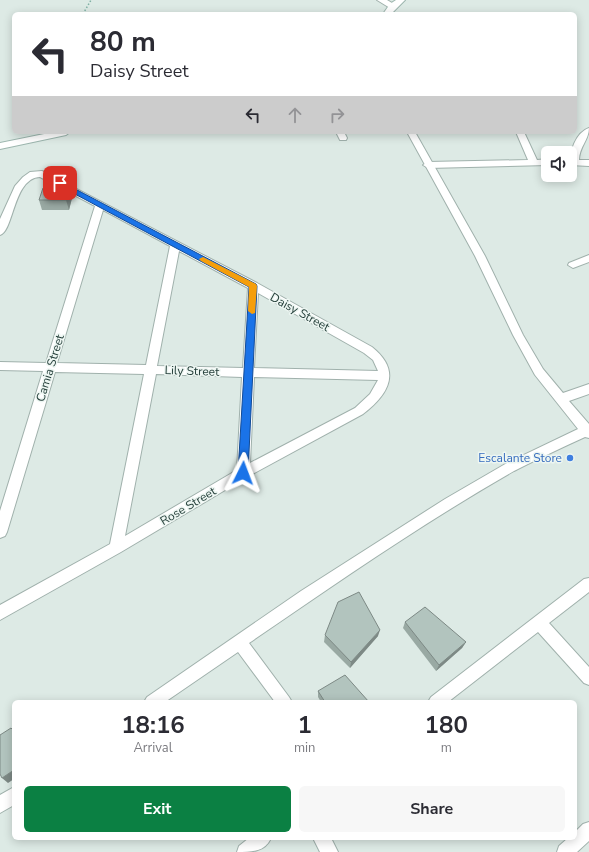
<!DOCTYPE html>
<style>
body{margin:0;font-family:"Nunito Sans",sans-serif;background:#f7f7f7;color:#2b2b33;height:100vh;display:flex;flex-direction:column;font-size:15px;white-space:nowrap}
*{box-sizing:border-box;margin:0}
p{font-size:13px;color:#7c7c81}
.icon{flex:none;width:22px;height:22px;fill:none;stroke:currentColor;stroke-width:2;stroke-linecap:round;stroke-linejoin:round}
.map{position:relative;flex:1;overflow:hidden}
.side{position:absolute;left:12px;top:700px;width:565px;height:140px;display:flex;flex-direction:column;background:#fff;border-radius:6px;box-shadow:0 2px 10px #0003}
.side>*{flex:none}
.hud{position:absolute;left:12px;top:12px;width:565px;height:122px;border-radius:6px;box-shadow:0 2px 10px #0003;background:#fff;color:#2b2b33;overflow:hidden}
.buttons{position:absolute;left:541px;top:146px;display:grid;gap:8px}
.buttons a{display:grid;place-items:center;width:36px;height:36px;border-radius:6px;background:#fff;box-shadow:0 2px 10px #0003;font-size:20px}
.pin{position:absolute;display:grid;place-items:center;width:34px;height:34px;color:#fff;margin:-17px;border-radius:8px;box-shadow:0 2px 6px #0006}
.me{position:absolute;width:44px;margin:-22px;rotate:3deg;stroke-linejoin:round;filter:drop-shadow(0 0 3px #0008)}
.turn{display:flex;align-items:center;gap:14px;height:84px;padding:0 12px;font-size:18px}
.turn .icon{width:52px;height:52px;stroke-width:2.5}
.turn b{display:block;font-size:28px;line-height:34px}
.lanes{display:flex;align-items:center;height:38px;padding:0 12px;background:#0003;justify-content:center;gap:20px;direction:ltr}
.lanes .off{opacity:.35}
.eta{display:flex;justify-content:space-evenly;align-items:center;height:68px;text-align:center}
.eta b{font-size:24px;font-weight:700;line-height:28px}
.cta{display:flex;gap:8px;margin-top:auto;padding:8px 12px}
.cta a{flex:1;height:46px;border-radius:6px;background:#0b8043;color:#fff;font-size:16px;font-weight:700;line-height:46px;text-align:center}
.cta a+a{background:#f7f7f7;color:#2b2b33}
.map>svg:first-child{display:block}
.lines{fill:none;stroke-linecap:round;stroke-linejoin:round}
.service-casing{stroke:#a0b1ac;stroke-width:2}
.minor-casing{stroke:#a0b1ac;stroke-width:2}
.secondary-casing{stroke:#9cb6ae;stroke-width:2}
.path{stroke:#7cafa2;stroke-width:1.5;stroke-dasharray:1.5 2;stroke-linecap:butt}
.service{fill:#fff;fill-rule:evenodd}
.minor{fill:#fff;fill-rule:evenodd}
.secondary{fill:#fff;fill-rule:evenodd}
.wall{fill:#99a9a3}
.shaded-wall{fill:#7d8985}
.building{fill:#b2c4be;stroke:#7d8985}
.route{fill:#1a73e8;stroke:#114b97}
.slow{fill:#f59e0b}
.shop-dot{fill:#3f7fe0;stroke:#edf6f2;stroke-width:1.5}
.labels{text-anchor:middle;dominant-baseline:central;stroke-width:3;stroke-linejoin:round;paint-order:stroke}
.street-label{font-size:12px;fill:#1e3934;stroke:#edf6f2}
.shop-label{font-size:12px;fill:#366cbe;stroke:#edf6f2;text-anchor:end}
</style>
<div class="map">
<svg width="589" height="852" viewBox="0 0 589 852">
<rect width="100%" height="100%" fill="#ddeae5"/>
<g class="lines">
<defs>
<g id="service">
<path d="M589,128C589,140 579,147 579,160H589V166L570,165C570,152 575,133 589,128Z"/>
<path d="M336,132H344L347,138L346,140H340Z"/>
<path d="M516,132H524L537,160L548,159V165L428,168L423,165L428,162L528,160Z"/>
<path d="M589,255V262L573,268L568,265L569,263Z"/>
</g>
<g id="minor">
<path d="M377,0H387L397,6L396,8H390Z"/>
<path d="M407,132H415L485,256L523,335L543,369L563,393L589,384V394L569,401L589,424V438L585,437C561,448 537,459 514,471C423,523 335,584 249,643L289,697L292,702H275L238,652L165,702H144L147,697L301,591L445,499L507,463L578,429L535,375L513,335L475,256Z"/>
<path d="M42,171L257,283L372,347C402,371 389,394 363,414L247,477L121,552L0,620V605L110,544L144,374L55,372L7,532L5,536L0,538V511L43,371L0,370V362L46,363L95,206L40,177C13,178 14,231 0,235V219L15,186L23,177L30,172ZM103,210L170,246L146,365L57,363ZM179,251L248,288L243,368L157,366ZM258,293L364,353L373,360L378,371L254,368ZM156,374L242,377L237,470L125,536ZM254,377L378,380L370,394L355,408L250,463Z"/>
<path d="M589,578V592L549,623L589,667V685L584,683L538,632L448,702H428L431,697L584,579Z"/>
<path d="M14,787V805L0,813V795Z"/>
<path d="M589,822V841L577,852H557L559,846L568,838H575V832L583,824Z"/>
<path d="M249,838H271C265,852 251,852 237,852L239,846Z"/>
<path d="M313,838H331L338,852H320Z"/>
</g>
<g id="secondary">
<path d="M396,0H405L391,14H383L390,4Z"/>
<path d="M54,132H70L66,135L0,149V143Z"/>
</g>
</defs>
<use href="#service" class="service-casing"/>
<use href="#minor" class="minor-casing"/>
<use href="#secondary" class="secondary-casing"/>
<path class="path" d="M83,14L91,0"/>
<use href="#service" class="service"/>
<use href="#minor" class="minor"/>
<use href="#secondary" class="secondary"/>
</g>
<g class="wall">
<path d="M72,198L69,210H42L39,200Z"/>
<path d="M405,622L466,642L462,648L436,671L403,628Z"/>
<path d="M325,635L378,636L350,668L324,642Z"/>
<path d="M318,691L369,702H321L318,697Z"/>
</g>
<g class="shaded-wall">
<path d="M69,188L72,198L69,210L66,200Z"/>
<path d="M380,630L378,636L350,668L351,662Z"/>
<path d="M466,642L462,648L436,671L439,665Z"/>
<path d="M14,770V779L8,783L2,778Z"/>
</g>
<g class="building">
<path d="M43,188H69L66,200H39Z"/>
<path d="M359,592L380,630L351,662L325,635L338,602Z"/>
<path d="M425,607L466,642L439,665L405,622Z"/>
<path d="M345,675L369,702H325L318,691Z"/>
<path d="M11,728L14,731V770L2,778L0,774V735Z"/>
</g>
<path class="route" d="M60,181L256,284L257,286L248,473L246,476H240L238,473L249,287L58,185V182Z"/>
<path class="slow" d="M203,257L256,284L257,286L255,313L252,314L248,311L249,287L201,261L199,259Z"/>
<circle class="shop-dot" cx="570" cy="458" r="4"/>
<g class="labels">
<g class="street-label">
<text transform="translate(300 312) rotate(29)">Daisy Street</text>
<text transform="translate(50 368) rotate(-73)">Camia Street</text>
<text transform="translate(192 371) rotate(2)">Lily Street</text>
<text transform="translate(188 506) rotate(-31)">Rose Street</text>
</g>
<g class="shop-label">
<text x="562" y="458">Escalante Store</text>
</g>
</g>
</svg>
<div class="buttons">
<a><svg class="icon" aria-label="sound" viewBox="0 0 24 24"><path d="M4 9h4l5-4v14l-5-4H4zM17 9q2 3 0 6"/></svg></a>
</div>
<div class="pin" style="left:60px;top:183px;background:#d93025"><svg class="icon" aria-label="arrive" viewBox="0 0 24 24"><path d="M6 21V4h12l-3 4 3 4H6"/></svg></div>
<svg class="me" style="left:243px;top:473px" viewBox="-20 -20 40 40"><path d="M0-17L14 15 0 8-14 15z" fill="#1a73e8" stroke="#fff" stroke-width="4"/></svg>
<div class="hud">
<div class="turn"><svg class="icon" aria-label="left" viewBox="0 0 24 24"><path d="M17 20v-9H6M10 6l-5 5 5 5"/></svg><div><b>80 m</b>Daisy Street</div></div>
<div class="lanes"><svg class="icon" aria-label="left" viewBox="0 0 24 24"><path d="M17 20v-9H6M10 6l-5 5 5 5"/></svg><svg class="icon off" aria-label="ahead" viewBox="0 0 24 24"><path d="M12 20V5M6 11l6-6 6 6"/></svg><svg class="icon off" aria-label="right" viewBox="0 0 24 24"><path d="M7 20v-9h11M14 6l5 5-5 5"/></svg></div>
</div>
<section class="side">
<div class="eta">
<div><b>18:16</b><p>Arrival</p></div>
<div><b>1</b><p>min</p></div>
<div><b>180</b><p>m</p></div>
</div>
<div class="cta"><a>Exit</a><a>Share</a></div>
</section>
</div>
